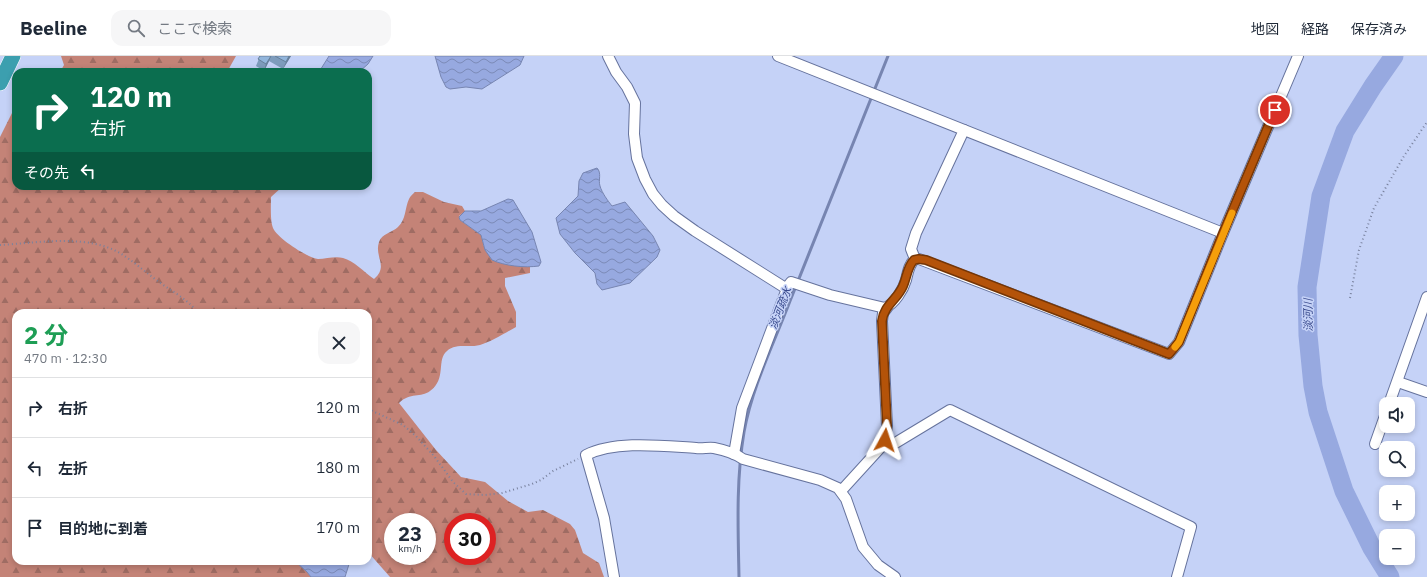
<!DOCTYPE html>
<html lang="ja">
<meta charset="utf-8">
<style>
body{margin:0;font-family:"IBM Plex Sans","Noto Sans JP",sans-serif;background:#f6f6f7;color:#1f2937;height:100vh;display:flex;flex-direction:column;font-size:15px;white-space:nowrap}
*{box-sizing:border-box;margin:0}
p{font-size:13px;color:#747a83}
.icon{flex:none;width:22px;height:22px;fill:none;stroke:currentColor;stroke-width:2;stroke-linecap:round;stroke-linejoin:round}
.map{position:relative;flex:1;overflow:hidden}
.drawer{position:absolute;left:12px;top:253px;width:360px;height:256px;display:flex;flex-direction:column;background:#fff;border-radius:12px;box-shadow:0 2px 6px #0003}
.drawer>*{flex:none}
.banner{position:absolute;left:12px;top:12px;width:360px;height:122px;border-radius:12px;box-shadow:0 2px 6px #0003;background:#0b6e4f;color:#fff;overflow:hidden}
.fabs{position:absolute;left:1379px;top:341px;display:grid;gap:8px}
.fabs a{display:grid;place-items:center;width:36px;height:36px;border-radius:8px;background:#fff;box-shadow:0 2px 6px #0003;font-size:20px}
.speed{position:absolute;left:384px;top:457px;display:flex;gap:8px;font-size:20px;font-weight:700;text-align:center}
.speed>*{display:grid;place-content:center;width:52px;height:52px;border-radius:50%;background:#fff;box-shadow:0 2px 6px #0003;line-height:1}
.speed small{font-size:10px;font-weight:400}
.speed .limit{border:6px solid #d22;background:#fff;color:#111}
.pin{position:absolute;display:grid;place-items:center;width:34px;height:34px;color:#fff;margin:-17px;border:2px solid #fff;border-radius:50%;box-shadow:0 1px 4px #0007}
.me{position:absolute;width:44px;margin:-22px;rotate:5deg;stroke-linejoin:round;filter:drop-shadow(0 0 3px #0008)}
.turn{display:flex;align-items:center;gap:14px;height:84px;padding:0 12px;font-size:18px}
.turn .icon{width:52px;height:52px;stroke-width:2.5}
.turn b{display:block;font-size:28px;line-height:34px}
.then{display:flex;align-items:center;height:38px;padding:0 12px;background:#0003;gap:8px;font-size:15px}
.round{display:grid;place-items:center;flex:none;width:42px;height:42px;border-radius:12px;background:#f6f6f7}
.headline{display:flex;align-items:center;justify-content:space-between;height:68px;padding:0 12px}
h1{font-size:24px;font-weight:700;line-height:30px;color:#1e9e55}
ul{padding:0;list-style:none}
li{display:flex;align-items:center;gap:12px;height:60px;padding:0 12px;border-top:1px solid #e0e1e3}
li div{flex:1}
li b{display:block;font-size:15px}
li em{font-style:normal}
header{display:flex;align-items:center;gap:24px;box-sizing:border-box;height:56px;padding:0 20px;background:#fff;border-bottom:1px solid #e0e1e3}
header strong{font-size:19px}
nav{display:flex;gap:22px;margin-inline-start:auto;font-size:14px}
.search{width:280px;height:36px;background:#f6f6f7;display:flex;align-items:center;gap:10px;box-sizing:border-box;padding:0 14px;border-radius:12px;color:#747a83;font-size:15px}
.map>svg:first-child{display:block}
.forest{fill:url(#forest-firs);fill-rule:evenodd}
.water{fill:url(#water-waves);stroke:#7785b1}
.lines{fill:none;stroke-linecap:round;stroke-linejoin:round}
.stream{stroke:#7785b1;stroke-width:3}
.river{stroke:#97a9e0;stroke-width:19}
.minor-casing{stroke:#66739d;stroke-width:12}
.highway-casing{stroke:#fff;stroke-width:16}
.path{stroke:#79829e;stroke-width:2;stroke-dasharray:1 3;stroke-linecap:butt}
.minor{stroke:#fff;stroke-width:10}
.highway{stroke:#3c9faf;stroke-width:15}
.wall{fill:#7e9cbc}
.shaded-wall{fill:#667f99}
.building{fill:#92b5db;stroke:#667f99}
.route-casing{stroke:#753606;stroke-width:10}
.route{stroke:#b45309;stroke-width:7}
.slow{stroke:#f59e0b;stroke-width:7}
.labels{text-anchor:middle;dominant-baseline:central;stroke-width:3;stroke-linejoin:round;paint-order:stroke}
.water-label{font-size:11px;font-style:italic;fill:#38498c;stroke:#c5d2f7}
</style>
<header>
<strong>Beeline</strong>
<div class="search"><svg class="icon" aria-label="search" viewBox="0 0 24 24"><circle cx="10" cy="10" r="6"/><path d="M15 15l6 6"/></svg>ここで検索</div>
<nav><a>地図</a><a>経路</a><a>保存済み</a></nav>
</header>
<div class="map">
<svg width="1427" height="521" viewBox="0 0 1427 521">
<defs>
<pattern id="forest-firs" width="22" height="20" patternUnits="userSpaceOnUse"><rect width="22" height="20" fill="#c48377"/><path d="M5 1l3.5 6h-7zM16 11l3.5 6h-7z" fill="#9f6c63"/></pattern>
<pattern id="water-waves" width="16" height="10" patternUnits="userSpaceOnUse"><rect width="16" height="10" fill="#97a9e0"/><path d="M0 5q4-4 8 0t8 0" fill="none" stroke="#7b8ab7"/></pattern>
</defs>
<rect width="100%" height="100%" fill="#c5d2f7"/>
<g class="forest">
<path d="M61,0H236L227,16H60L64,9Z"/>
<path d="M16,49V130H283L271,141C271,149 270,164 273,172C277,182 308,202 318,203C326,203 335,200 343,202C354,205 364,216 374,223C389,210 374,201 379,186C382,177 392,177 398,171C406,164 405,151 409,143C410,140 413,138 415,136H423L444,146L462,150L465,155L459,160L460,164L481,179L485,194L517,210L530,211V217L505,222V230L516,256V271C505,277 491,286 480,289C469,292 456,287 447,295C436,304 447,323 430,335C421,342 410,336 399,347L436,394L461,421L485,426L508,445L528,456L543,454L570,468L575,474L583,497L599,507L604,521H390L368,496V257H16V505H295L307,516L311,521H0V81ZM393,466H427V500H393ZM453,466H487V500H453Z"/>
</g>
<g class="water">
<path d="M329,0H373L368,8L359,16H319Z"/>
<path d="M435,0H524L520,9L482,33L466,31L450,33L446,31L441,21Z"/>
<path d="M597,112C602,117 598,124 600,130C602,137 608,145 612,150L625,146L653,180L660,194L657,201L630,227L602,234L597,228L595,217L575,197L560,178L556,162L578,140L579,125L583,117Z"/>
<path d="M508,143L513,144L532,176L541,206L539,210C524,212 505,210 492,204L485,194L481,179L460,164L459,161L465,155H481Z"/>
<path d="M295,505H350L345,521H311L307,516Z"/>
</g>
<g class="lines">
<path class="stream" d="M739,521C738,472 736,424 744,376C752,331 774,287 790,245C822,163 856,82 888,0"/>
<path class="river" d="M1390,521L1372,492L1344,435L1318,356L1313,330L1308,279L1307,231L1321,140L1345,75L1373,30L1394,0"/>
<defs>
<g id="minor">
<path d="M608,0L616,16L627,31L635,47L634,78L637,102L645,123L653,138L662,149L674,160L695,175L787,233"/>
<path d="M778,0L1223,177"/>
<path d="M915,203L911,193L916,177L964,74"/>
<path d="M1398,326L1427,336"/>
<path d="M1389,348L1427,241"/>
<path d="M1375,388L1386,357"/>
<path d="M882,390L885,384L887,370L882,265L883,257L887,252"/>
<path d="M734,398L742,352L788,230L791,226L830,239L885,252C895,247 903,234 906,224C908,216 909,208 915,203H919L1169,298L1179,286L1223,177L1298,0"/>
<path d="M841,435L882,390L892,389L950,354L1191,471L1177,521"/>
<path d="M614,521L604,462L586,399C616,384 663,390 696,392C702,393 709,391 714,392C724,394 735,397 743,403L820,424L838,432L846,443L863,491L878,509L895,521"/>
</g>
<path id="highway" d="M0,27L13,0"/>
</defs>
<use href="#minor" class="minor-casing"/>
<use href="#highway" class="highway-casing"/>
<g class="path">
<path d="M0,189C37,187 90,177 123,199C134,206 144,215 155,223C169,234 187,242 198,257"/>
<path d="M1350,242L1359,194L1374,152L1404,100L1427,66"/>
<path d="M368,353L403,369L416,380L434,400L453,426L466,438L485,439L502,437L532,428L541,424L553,415L578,403"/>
</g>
<use href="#minor" class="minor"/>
<use href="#highway" class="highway"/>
</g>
<path class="wall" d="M260,0H291L283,13L269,5L264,15L256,10Z"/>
<g class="shaded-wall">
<path d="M271,0L269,5L264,15L266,8Z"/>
<path d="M289,0H291L283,13L286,6Z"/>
</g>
<g class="building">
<path d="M260,0H271L266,8L258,3Z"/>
<path d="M275,0H289L286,6Z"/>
</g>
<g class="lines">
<defs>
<path id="route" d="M885,384L887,370L882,265C884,249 897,244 903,230C907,221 907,211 914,204L919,203L926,204L1169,298L1179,286L1223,177L1275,54"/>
</defs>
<use href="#route" class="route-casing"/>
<use href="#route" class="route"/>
<path class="slow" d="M1175,291L1179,286L1232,157"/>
</g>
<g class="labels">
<g class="water-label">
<text transform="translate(780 252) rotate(-69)">淡河疏水</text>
<text transform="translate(1308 259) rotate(-91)">淡河川</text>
</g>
</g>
</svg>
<div class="fabs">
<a><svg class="icon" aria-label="sound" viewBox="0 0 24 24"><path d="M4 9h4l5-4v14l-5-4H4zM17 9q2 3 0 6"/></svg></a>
<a><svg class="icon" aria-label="search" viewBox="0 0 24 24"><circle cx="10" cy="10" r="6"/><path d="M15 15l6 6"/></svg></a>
<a>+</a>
<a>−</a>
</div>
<div class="speed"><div>23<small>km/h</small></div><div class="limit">30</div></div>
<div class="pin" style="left:1275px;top:54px;background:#d93025"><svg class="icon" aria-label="arrive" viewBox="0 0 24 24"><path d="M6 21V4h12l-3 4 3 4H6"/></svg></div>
<svg class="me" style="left:885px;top:384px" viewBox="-20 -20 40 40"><path d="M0-17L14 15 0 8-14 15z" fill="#b45309" stroke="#fff" stroke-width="4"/></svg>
<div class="banner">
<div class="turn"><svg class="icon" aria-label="right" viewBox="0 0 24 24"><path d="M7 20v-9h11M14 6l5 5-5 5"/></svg><div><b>120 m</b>右折</div></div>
<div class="then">その先<svg class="icon" aria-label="left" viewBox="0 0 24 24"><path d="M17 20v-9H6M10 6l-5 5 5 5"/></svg></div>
</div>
<section class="drawer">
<div class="headline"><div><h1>2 分</h1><p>470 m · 12:30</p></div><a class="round"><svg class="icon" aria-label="close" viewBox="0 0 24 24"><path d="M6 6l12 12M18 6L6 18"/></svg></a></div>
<ul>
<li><svg class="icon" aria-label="right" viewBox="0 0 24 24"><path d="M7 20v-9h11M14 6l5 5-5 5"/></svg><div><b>右折</b></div><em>120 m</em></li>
<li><svg class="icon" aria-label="left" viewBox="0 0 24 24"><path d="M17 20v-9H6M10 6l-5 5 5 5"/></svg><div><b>左折</b></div><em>180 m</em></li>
<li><svg class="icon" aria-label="arrive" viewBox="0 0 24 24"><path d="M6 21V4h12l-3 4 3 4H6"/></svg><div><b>目的地に到着</b></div><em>170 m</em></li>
</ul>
</section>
</div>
